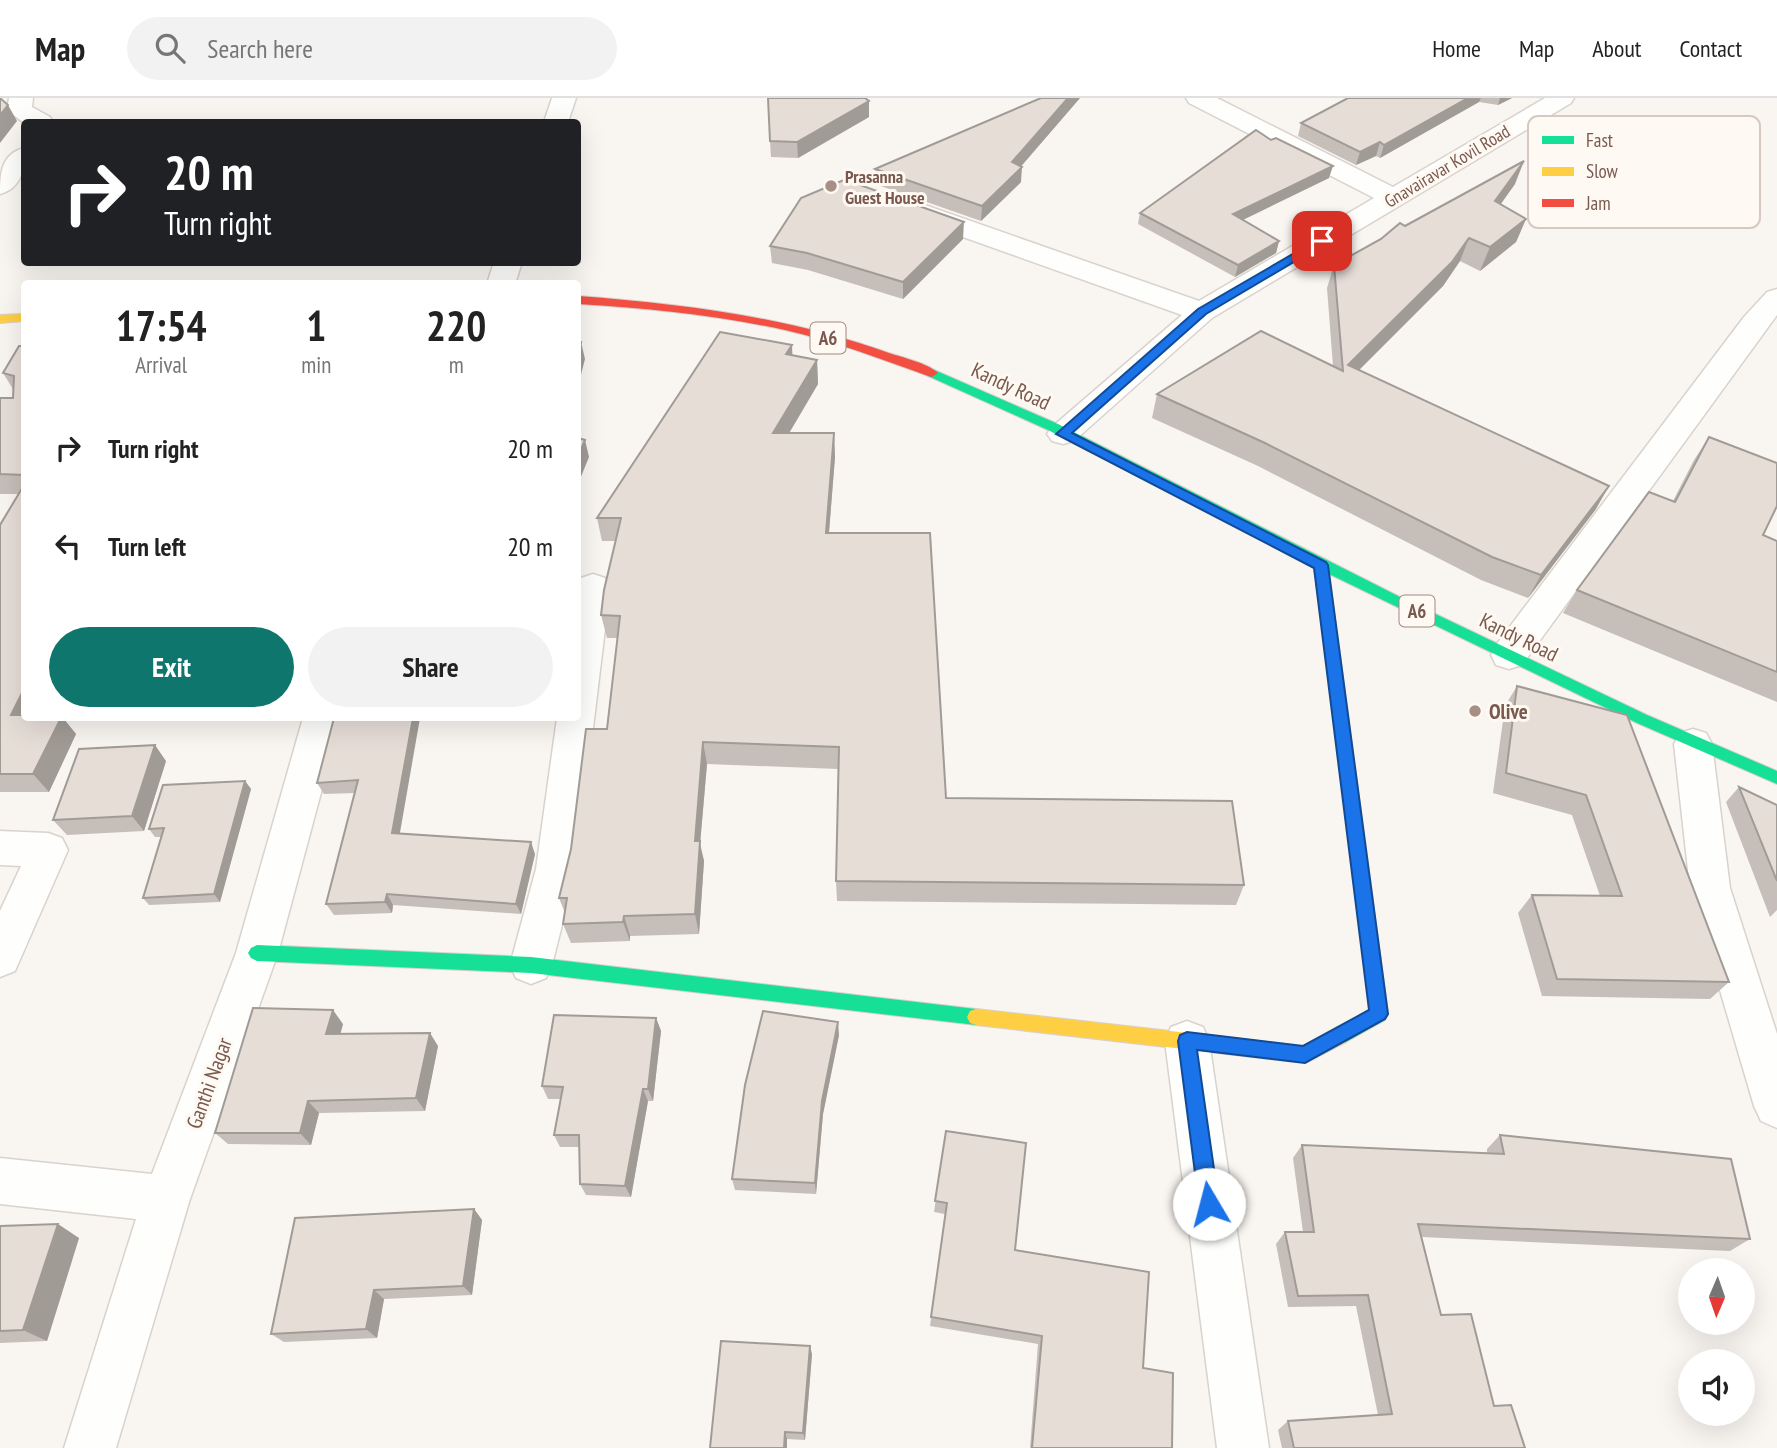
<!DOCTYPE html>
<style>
body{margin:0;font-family:"PT Sans Narrow",sans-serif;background:#f2f2f2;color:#222;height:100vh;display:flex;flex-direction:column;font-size:26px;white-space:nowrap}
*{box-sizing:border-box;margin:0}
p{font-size:23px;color:#767676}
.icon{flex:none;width:38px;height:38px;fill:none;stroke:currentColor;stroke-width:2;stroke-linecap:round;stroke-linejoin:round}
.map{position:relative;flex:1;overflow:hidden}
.sheet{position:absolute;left:21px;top:182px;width:560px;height:441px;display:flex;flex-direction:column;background:#fff;border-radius:7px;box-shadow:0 7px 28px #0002}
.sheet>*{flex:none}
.top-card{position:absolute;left:21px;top:21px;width:560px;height:147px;border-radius:7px;box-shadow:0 7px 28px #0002;background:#202124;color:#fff;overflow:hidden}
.needle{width:46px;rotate:182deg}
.tools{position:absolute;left:1678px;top:1160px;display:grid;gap:14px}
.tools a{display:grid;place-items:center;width:77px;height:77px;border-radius:50%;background:#fff;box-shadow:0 7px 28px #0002;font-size:35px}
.pin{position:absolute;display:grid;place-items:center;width:60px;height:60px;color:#fff;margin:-30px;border-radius:14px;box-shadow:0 4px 10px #0006}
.me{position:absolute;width:77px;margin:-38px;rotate:352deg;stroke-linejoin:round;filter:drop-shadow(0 0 5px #0008)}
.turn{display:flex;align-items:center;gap:24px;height:147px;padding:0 28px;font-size:32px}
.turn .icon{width:91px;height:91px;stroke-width:2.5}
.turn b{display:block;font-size:49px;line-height:60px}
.eta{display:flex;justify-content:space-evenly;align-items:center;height:119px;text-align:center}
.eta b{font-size:42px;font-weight:700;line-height:49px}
.button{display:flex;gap:14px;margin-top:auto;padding:14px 28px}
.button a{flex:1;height:80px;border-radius:42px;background:#0f766e;color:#fff;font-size:28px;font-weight:700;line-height:80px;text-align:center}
.button a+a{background:#f2f2f2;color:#222}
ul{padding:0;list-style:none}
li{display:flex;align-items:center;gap:21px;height:98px;padding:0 28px}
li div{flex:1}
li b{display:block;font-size:26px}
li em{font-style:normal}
header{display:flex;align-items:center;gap:42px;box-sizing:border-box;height:98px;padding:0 35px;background:#fff;border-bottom:2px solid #e0e0e0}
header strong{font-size:33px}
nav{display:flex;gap:38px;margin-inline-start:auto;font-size:24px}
.search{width:490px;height:63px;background:#f2f2f2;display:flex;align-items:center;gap:18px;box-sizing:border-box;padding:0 24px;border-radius:38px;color:#767676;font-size:26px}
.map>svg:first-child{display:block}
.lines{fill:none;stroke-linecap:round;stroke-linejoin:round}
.street-casing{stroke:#d9d2cd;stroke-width:3}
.fast-casing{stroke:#d9d0cb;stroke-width:2}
.slow-casing{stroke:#d9d0cb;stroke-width:2}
.jam-casing{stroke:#d9d0cb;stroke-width:2}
.street{fill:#fefefd;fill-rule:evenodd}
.fast{fill:#16e098;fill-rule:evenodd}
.slow{fill:#ffcf43;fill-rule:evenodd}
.jam{fill:#f24e42;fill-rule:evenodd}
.wall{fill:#c6beb9}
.shaded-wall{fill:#a19b96}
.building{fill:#e6ddd7;stroke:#a19b96;stroke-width:2}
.route{fill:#1a73e8;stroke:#114b97;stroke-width:2}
.poi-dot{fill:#a69086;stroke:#fff9f3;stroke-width:2.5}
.labels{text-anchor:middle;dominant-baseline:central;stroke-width:6;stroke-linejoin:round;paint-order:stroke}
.far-street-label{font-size:18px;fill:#79594d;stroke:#fff9f3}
.far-poi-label{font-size:18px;font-weight:bold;fill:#79594d;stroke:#fff9f3;text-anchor:start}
.shield{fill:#fff9f3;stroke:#a1897f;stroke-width:2}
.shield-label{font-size:19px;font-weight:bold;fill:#79594d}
.street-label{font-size:21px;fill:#79594d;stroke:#fff9f3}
.poi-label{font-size:21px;font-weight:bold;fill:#79594d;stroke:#fff9f3;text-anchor:start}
.key{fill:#fff9f3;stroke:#d7c9c1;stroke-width:2}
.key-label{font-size:19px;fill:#79594d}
</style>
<header>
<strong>Map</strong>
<div class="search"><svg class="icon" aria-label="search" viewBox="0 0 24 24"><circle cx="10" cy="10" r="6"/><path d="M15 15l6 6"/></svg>Search here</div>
<nav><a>Home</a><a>Map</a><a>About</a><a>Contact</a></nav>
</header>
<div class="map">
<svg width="1777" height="1350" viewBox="0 0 1777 1350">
<rect width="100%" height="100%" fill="#f9f5f0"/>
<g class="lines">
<defs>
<g id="street">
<path d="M9,0H33L32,9L50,19L53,24L24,25L7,12Z"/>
<path d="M552,0H576L568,24H544Z"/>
<path d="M1186,0H1217L1393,89L1545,0H1574L1571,5L1212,220L1074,343L1063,346L1052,343L1047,336L1052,329L1182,217L904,118L900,112L904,106L913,104L922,106L1199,203L1374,100L1189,5Z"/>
<path d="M24,50C26,69 22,90 0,96C0,76 1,56 24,50Z"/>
<path d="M494,164H522L515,186H487Z"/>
<path d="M1777,191V217L1522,567L1509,571L1496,567L1491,557L1496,547L1744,219L1767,194Z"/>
<path d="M593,476L605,480L610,489L576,771L552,867L546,880L531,886L516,880L510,867L536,771L557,620H578V486L581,480Z"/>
<path d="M303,620H341L278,855L190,1101L116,1350H64L136,1121L0,1106V1060L152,1076L236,855Z"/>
<path d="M1693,631L1706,635L1712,646L1730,790L1777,936V1030L1761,1023L1754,1008L1690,790L1674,646L1680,635Z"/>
<path d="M0,733L48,735L62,740L68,752L15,873L0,879V813L21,768L0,767Z"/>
<path d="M1187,923L1203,929L1209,943L1269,1350H1217L1165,943L1171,929Z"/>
</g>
<g id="fast">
<path d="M932,271L1058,326L1400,499L1647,617L1777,673V686L1637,625L1329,476L1388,916L1385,922L1346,944L1340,946L1334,944L1331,938L1334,932L1370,912L1314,468L1048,332L928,278V272Z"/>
<path d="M257,847L531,859L976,911L982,913L985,919L982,925L976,927L531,875L257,863L251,860L248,855L251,850Z"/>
</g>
<g id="slow">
<path d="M0,217L24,216V223L0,225Z"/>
<path d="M976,911L1304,948L1340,930L1346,932L1349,938L1346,944L1305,965L976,927L970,925L967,919L970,913Z"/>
</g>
<path id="jam" d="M578,198C684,206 788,219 889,255C904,260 927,265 938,275L932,279L928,278C881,261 834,243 785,232C717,217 647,210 578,206Z"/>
</defs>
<use href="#street" class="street-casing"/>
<use href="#fast" class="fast-casing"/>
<use href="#slow" class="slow-casing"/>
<use href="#jam" class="jam-casing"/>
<use href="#street" class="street"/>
<use href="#fast" class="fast"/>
<use href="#slow" class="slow"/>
<use href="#jam" class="jam"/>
</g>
<g class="wall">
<path d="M1080,0L1021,68V84L981,123L875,86V71Z"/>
<path d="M1348,0H1512L1498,7L1479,4L1380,60L1376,58L1356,67L1298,38L1301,25Z"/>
<path d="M869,3V19L798,60L771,59L770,43Z"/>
<path d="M1329,80L1243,122L1279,143L1276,155L1235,179L1138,126L1140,115Z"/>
<path d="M857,86L963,141L903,201L808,172L772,165L770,148Z"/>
<path d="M1515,86L1500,106L1526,121L1516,144L1480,173L1460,163L1443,188L1359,272L1596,411L1528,500L1481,482L1258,368L1152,320L1157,296L1333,268L1327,190L1334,167L1405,128Z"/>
<path d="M792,247V257L817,262L818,286L789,335H834L835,359L829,435L946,700L1244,787L1236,807L837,803L836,783L838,671L707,666L700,746L704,763L699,836L630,838V843L571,845L563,826L565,815L559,800L607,631L617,540H607L601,517L616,443H602L597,420Z"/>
<path d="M24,248V620H63L76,636L49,694H0V427L19,396H0V300H13V291L3,275Z"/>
<path d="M1709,339L1763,437L1777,443V604L1563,515L1577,492L1673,403L1694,362Z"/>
<path d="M1517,588L1729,884L1710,901L1542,898L1518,815L1532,797L1600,798L1572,717L1493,695L1505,608Z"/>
<path d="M334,620L400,735L535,756L521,816L393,807L392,815L334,817L326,806L355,695L324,696L317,685Z"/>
<path d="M166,663L144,733L67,737L53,722Z"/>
<path d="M245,683L251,691L220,804L149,807L143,800L162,739H155L149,731Z"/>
<path d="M1739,689L1777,707V812L1770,819L1726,704Z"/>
<path d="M656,920L661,933L653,1003H648L631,1099L586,1097L580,1086L579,1049H560L554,1037L561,1001H548L542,988Z"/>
<path d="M343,926L340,936L438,948L425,1013L319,1015L311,1047L228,1046L215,1035Z"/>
<path d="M839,937L823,1016L816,1096L735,1092L732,1081Z"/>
<path d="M946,1033L1015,1152L1143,1270L1172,1350H1030L1038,1246L930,1228L945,1116L934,1114Z"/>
<path d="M1500,1037L1750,1141L1730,1153L1422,1139L1441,1217L1494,1308L1525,1350H1282L1278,1332L1288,1323L1378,1317L1356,1208L1288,1209L1276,1146L1285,1134H1303L1293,1060L1302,1047L1487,1055V1051Z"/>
<path d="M474,1111L482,1122L472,1197L384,1201L377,1240L284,1244L271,1236Z"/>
<path d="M0,1128L79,1140L47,1243L0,1245Z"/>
<path d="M812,1256L805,1342L787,1341V1350H710Z"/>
</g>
<g class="shaded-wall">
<path d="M1068,0H1080L1011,80L1012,64Z"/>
<path d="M1468,0H1481L1479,4L1380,60L1384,47Z"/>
<path d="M1500,0H1512L1498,7Z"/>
<path d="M869,3V19L798,60L797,44Z"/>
<path d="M8,7L17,23L0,45V17Z"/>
<path d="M1380,44L1376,58L1356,67L1360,54Z"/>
<path d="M1524,63L1515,86L1486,127L1495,103Z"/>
<path d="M1333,68L1329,80L1230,128L1233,116Z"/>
<path d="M1022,69L1021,84L981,123L982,108Z"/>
<path d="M1526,121L1516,144L1480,173L1490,149Z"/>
<path d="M964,124L963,141L903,201V184Z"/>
<path d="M1469,140L1460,163L1443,188L1340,291L1348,267Z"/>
<path d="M1279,143L1276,155L1235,179L1238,167Z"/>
<path d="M581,244L585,261L578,288V256Z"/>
<path d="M792,247L793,271L786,256Z"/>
<path d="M817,262L818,286L775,359L773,335Z"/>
<path d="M834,335L835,359L827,458L826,435Z"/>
<path d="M585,342L589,359L578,386V359Z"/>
<path d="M1609,388L1596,411L1528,500L1541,477Z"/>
<path d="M24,591V620L11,617Z"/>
<path d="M61,620H63L76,636L49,694L33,676Z"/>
<path d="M413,620H420L398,746L392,735Z"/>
<path d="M703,644L707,666L700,746L704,763L699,836L695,816V743Z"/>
<path d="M155,647L166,663L144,733L132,718Z"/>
<path d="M245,683L251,691L220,804L214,796Z"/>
<path d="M531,744L535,756L521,816L516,806Z"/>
<path d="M387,796L393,807L392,815L385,804Z"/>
<path d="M624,818L630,838V843L623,824Z"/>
<path d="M333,912L343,926L337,949L326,936Z"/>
<path d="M656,920L661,933L653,1003L648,991Z"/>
<path d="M838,924L839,937L823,1016L816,1096L815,1085L822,1003Z"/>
<path d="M430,935L438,948L425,1013L416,1000Z"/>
<path d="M643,991L648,1003L631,1099L625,1088Z"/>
<path d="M308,1003L319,1015L311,1047L300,1035Z"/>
<path d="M474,1111L482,1122L472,1197L463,1188Z"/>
<path d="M58,1126L79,1140L47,1243L23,1232Z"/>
<path d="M374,1192L384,1201L377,1240L366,1231Z"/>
<path d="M810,1248L812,1256L805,1342L803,1335Z"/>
<path d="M785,1334L787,1341V1350H784Z"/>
</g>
<g class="building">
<path d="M0,0L8,7L0,17Z"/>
<path d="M768,0H865L869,3L797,44L770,43Z"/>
<path d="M1041,0H1068L1012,64L1022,69L982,108L875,71Z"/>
<path d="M1348,0H1468L1384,47L1380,44L1360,54L1301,25Z"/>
<path d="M1256,32L1271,42L1276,40L1333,68L1233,116L1279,143L1238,167L1140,115Z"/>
<path d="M1524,63L1495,103L1526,121L1490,149L1469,140L1452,164L1348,267L1609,388L1541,477L1492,459L1265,345L1157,296L1261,233L1343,273L1334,167L1381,141L1400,125L1405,128Z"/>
<path d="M851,79L857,86L964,124L903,184L807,155L770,148L801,100Z"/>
<path d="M720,234L792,247L786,256L817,262L773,335H834L826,435H930L946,700L1232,703L1244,787L836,783L839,649L703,644L695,743H700L695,816L624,818L623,824L563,826L567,800H559L571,751L586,631H607L620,518L601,517L604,492L621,420H597Z"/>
<path d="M578,244H581L578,256Z"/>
<path d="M19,248H24V377L0,376V300H13L14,278L3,275Z"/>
<path d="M1709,339L1777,365V408L1763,437L1777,443V574L1577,492L1649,394L1675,404Z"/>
<path d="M578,340L585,342L578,359Z"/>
<path d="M24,387V591L11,617H24V620H61L33,676H0V427Z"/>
<path d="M1517,588L1627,617L1729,884L1557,881L1532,797L1622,798L1586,697L1506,675Z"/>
<path d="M334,620H413L392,735L531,744L516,806L387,796L385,804L326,806L358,682L317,685Z"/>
<path d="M155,647L132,718L53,722L79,651Z"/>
<path d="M245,683L214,796L143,800L164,730L149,731L163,687Z"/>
<path d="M1739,689L1777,707V783Z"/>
<path d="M253,910L333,912L326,936L430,935L416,1000L308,1003L300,1035H215Z"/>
<path d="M763,913L838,924L822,1003L815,1085L732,1081L745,987Z"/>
<path d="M554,917L656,920L648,991H643L625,1088L580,1086L579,1037H554L563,989L542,988Z"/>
<path d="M946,1033L1026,1045L1015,1152L1149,1174L1143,1270L1173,1275L1172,1350H1032L1042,1238L931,1219L947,1105L935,1103Z"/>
<path d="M1500,1037L1731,1061L1750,1141L1418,1126L1441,1217L1471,1216L1494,1308L1511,1307L1525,1350H1294L1288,1323L1392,1316L1368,1197L1298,1198L1285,1134H1314L1302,1047L1504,1056Z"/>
<path d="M474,1111L463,1188L374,1192L366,1231L271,1236L295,1120Z"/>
<path d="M58,1126L23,1232L0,1233V1128Z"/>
<path d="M721,1243L810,1248L803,1335L785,1334L784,1350H710Z"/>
</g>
<path class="route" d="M1322,139L1326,140V145L1206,216L1072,335L1326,464L1328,467L1388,916L1385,921L1305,965L1197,952L1219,1106L1216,1113L1209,1115L1202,1113L1199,1106L1178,943L1180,937L1187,934L1303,948L1369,912L1314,470L1056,336L1198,211Z"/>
<g class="poi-dot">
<circle cx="831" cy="88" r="7"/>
<circle cx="1475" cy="613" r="7"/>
</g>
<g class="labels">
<g class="far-street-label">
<text transform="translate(1447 68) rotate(-31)">Gnavairavar Kovil Road</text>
</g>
<g class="far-poi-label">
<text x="845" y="78">Prasanna<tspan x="845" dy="21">Guest House</tspan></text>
</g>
<g class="shield">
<rect x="810.5" y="224.5" width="35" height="31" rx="5"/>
<rect x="1399.5" y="497.5" width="35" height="31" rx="5"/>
</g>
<g class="shield-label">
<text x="828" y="240">A6</text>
<text x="1417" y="513">A6</text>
</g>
<g class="street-label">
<text transform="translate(1011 288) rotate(25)">Kandy Road</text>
<text transform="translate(1519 539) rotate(26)">Kandy Road</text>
<text transform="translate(209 985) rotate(-70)">Ganthi Nagar</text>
</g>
<g class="poi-label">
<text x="1489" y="613">Olive</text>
</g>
</g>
<rect x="1528" y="18" width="232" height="112" rx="10" class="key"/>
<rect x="1542" y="38" width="32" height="8" fill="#16e098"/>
<rect x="1542" y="69" width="32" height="9" fill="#ffcf43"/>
<rect x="1542" y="101" width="32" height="8" fill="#f24e42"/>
<g class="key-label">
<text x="1586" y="49">Fast</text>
<text x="1586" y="80">Slow</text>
<text x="1586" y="112">Jam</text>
</g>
</svg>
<div class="tools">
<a><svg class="needle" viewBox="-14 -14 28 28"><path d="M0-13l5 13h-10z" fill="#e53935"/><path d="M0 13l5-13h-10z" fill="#767676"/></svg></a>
<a><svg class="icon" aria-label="sound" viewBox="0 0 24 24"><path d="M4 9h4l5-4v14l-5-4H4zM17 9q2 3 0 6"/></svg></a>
</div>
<div class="pin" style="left:1322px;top:143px;background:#d93025"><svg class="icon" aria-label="arrive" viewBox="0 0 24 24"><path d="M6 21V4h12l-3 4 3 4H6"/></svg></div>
<svg class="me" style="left:1209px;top:1106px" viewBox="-20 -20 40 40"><circle r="19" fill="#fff"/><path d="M0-13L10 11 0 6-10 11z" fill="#1a73e8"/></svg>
<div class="top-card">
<div class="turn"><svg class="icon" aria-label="right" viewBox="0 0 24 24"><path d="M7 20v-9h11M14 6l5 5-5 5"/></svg><div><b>20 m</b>Turn right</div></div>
</div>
<section class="sheet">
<div class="eta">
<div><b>17:54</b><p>Arrival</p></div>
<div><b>1</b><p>min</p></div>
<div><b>220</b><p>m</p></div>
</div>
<ul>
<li><svg class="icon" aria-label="right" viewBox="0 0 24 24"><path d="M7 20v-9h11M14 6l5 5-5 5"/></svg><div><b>Turn right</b></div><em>20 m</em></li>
<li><svg class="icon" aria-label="left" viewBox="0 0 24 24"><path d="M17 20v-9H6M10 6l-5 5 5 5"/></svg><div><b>Turn left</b></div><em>20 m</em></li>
</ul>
<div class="button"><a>Exit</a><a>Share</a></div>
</section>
</div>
